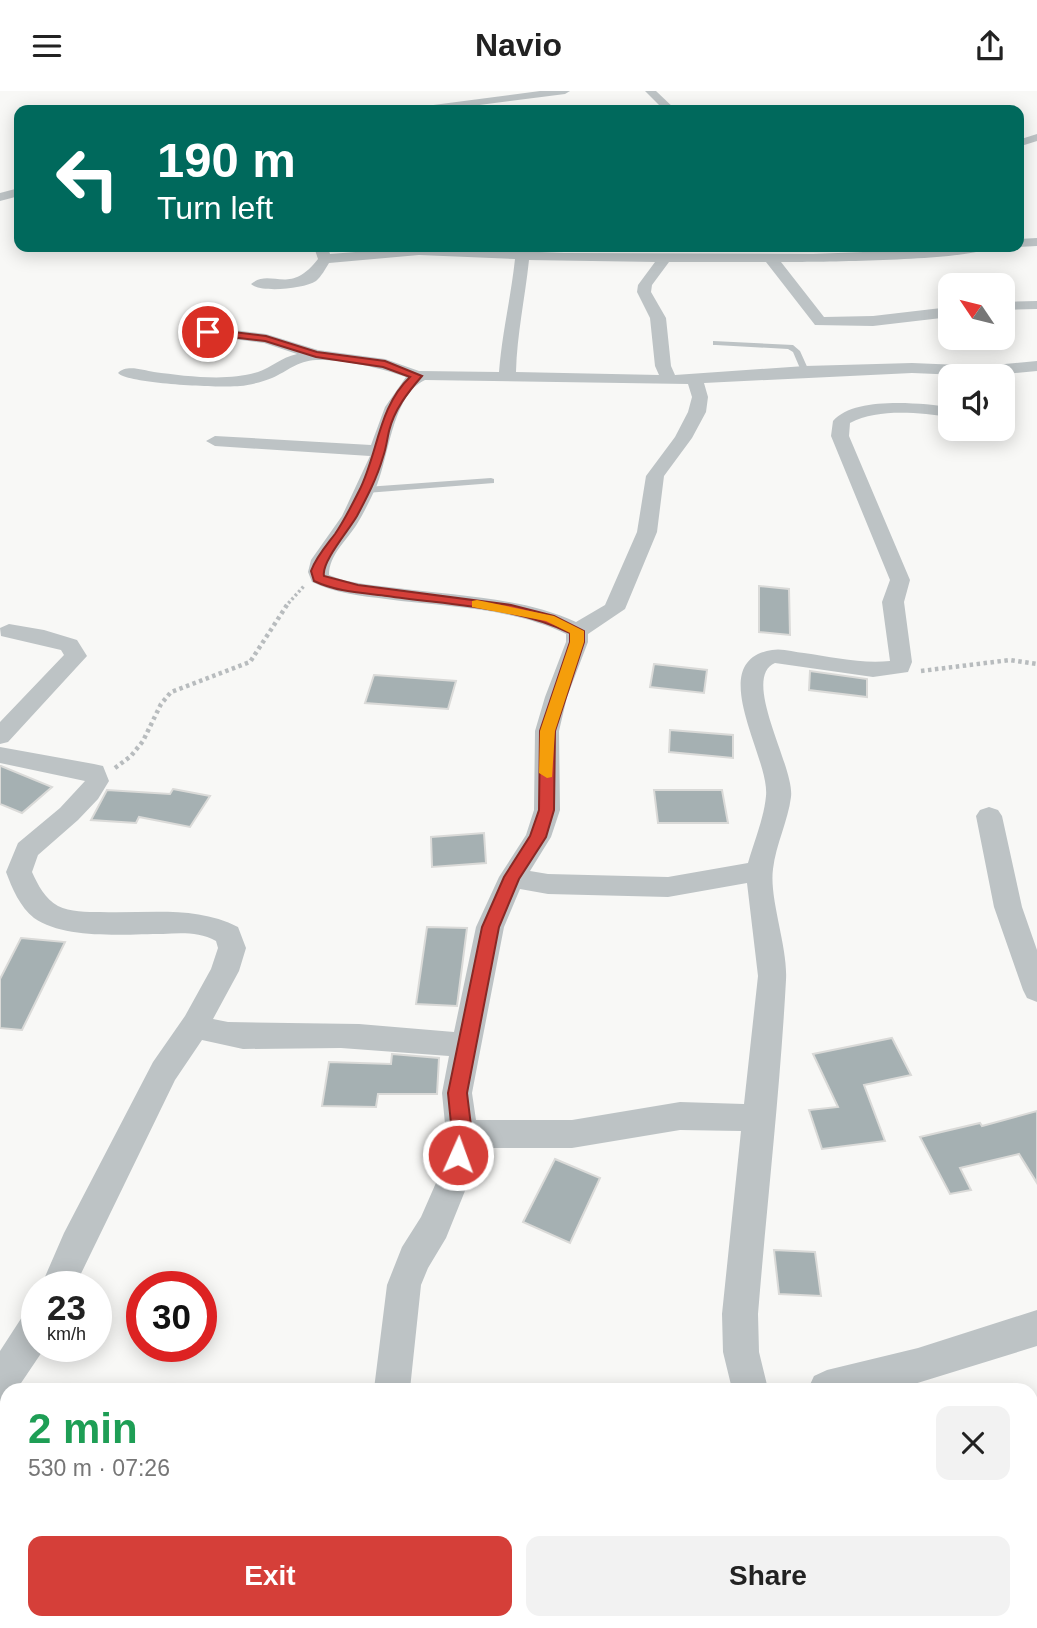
<!DOCTYPE html>
<meta charset="utf-8">
<style>
body{margin:0;font-family:Arial,sans-serif;background:#f2f2f2;color:#222;height:100vh;display:flex;flex-direction:column;font-size:26px;white-space:nowrap}
*{box-sizing:border-box;margin:0}
p{font-size:23px;color:#767676}
.icon{flex:none;width:38px;height:38px;fill:none;stroke:currentColor;stroke-width:2;stroke-linecap:round;stroke-linejoin:round}
.map{position:relative;flex:1;overflow:hidden}
.sheet{position:absolute;left:0px;top:1292px;width:1038px;height:247px;display:flex;flex-direction:column;background:#fff;border-radius:21px 21px 0 0;box-shadow:0 4px 18px #0003}
.sheet>*{flex:none}
.guide{position:absolute;left:14px;top:14px;width:1010px;height:147px;border-radius:14px;box-shadow:0 4px 18px #0003;background:#00695c;color:#fff;overflow:hidden}
.needle{width:46px;rotate:305deg}
.tools{position:absolute;left:938px;top:182px;display:grid;gap:14px}
.tools a{display:grid;place-items:center;width:77px;height:77px;border-radius:14px;background:#fff;box-shadow:0 4px 18px #0003;font-size:35px}
.speed{position:absolute;left:21px;top:1180px;display:flex;gap:14px;font-size:35px;font-weight:700;text-align:center}
.speed>*{display:grid;place-content:center;width:91px;height:91px;border-radius:50%;background:#fff;box-shadow:0 4px 18px #0003;line-height:1}
.speed small{font-size:18px;font-weight:400}
.speed .limit{border:10px solid #d22;background:#fff;color:#111}
.pin{position:absolute;display:grid;place-items:center;width:60px;height:60px;color:#fff;margin:-30px;border:4px solid #fff;border-radius:50%;box-shadow:0 2px 7px #0007}
.me{position:absolute;width:77px;margin:-38px;rotate:2deg;stroke-linejoin:round;filter:drop-shadow(0 0 5px #0008)}
.turn{display:flex;align-items:center;gap:24px;height:147px;padding:0 28px;font-size:32px}
.turn .icon{width:91px;height:91px;stroke-width:2.5}
.turn b{display:block;font-size:49px;line-height:60px}
.round{display:grid;place-items:center;flex:none;width:74px;height:74px;border-radius:14px;background:#f2f2f2}
.head{display:flex;align-items:center;justify-content:space-between;height:119px;padding:0 28px}
h1{font-size:42px;font-weight:700;line-height:52px;color:#1e9e55}
.action{display:flex;gap:14px;margin-top:auto;padding:14px 28px}
.action a{flex:1;height:80px;border-radius:14px;background:#d53f39;color:#fff;font-size:28px;font-weight:700;line-height:80px;text-align:center}
.action a+a{background:#f2f2f2;color:#222}
header{display:flex;justify-content:space-between;align-items:center;height:91px;padding:0 28px;background:#fff;font-size:32px;font-weight:700}
.map>svg:first-child{display:block}
.building{fill:#a5b0b2;stroke:#dadad8;stroke-width:2}
.lines{fill:none;stroke-linecap:round;stroke-linejoin:round}
.path-far1{stroke:#b8bcbe;stroke-width:3.5;stroke-dasharray:2.5 2.5;stroke-linecap:butt}
.path{stroke:#b8bcbe;stroke-width:4.5;stroke-dasharray:3.5 3.5;stroke-linecap:butt}
.lane{fill:#bdc3c5;fill-rule:evenodd}
.street{fill:#bdc3c5;fill-rule:evenodd}
.route{fill:#d53f39;stroke:#8a2925;stroke-width:2}
.slow{fill:#f59e0b}
</style>
<header><svg class="icon" aria-label="menu" viewBox="0 0 24 24"><path d="M4 6h16M4 12h16M4 18h16"/></svg>Navio<svg class="icon" aria-label="share" viewBox="0 0 24 24"><path d="M12 15V3M7 8l5-5 5 5M5 13v7h14v-7"/></svg></header>
<div class="map">
<svg width="1037" height="1537" viewBox="0 0 1037 1537">
<rect width="100%" height="100%" fill="#f8f8f6"/>
<g class="building">
<path d="M759,495L789,498L790,544L759,541Z"/>
<path d="M654,573L707,579L704,602L650,596Z"/>
<path d="M810,580L867,588V606L809,599Z"/>
<path d="M374,584L456,590L448,618L365,612Z"/>
<path d="M670,639L733,644V667L669,661Z"/>
<path d="M0,675H1L52,696L22,722L0,713Z"/>
<path d="M173,698L210,705L190,736L139,726L136,732L91,729L107,699L170,703Z"/>
<path d="M654,699H722L728,732H658Z"/>
<path d="M484,742L486,772L432,776L431,746Z"/>
<path d="M427,836L467,837L457,915L416,913Z"/>
<path d="M21,847L65,851L22,939L0,937V888Z"/>
<path d="M892,947L911,984L864,994L885,1050L822,1058L809,1019L838,1016L813,963Z"/>
<path d="M392,963L439,967L437,1003H378L376,1016L322,1015L329,971L391,973Z"/>
<path d="M1037,1020V1092L1019,1063L960,1077L971,1099L950,1103L920,1046L980,1032L982,1035Z"/>
<path d="M555,1068L600,1087L570,1152L523,1131Z"/>
<path d="M774,1159L815,1161L821,1205L779,1203Z"/>
</g>
<g class="lines">
<path class="path-far1" d="M285,516L304,495"/>
<g class="path">
<path d="M921,580L1010,569L1037,573"/>
<path d="M115,677L131,665L143,650L161,613L171,601L250,571L287,514"/>
</g>
<g class="lane">
<path d="M713,250L793,254L800,260L809,280L802,282L793,261L788,258L716,254H713Z"/>
<path d="M491,387L494,388V392L366,402L362,399L366,396Z"/>
</g>
<g class="street">
<path d="M540,0H570L565,3L441,19H412L418,16Z"/>
<path d="M645,0H656L676,19H664Z"/>
<path d="M1037,43V50L1018,56V49Z"/>
<path d="M19,97V105L0,110V102Z"/>
<path d="M1037,147V155L1018,156H1017L1018,148Z"/>
<path d="M314,156H328L330,163L419,156L564,162L813,163L989,156C975,170 810,171 781,171L824,226L873,225L950,216V226L873,235L815,234L766,171H669L652,194L651,201L666,227L671,275L675,284L805,275L912,272L984,275L1037,270V280L984,285L912,282L704,292L708,306L706,321L692,347L664,385L657,441L625,518L588,543V551L567,606L559,640L560,719L551,746L530,780L548,783L668,786L748,772C754,751 764,727 766,705C770,666 703,570 772,559C782,557 794,561 804,562C832,566 861,573 890,570L882,511L890,489L831,345L833,330C854,305 921,312 950,316V326C919,322 879,317 850,332L849,345L910,489L904,511L912,571L908,581L873,586L775,572C740,587 795,676 791,706C788,730 776,753 773,778C769,808 788,856 786,889C780,1000 767,1112 758,1223L759,1261L768,1298H732L723,1261L722,1223L741,1040L680,1039L572,1057H476L471,1085L446,1147L428,1177L421,1194L410,1298H374L387,1194L402,1156L421,1126L439,1085L446,1043L442,1002L449,965L341,957L243,958L202,949L175,989L75,1195H41L64,1142L153,971L185,925L211,878L218,857L216,850C199,841 182,842 163,843C127,843 65,849 34,827C20,816 12,797 6,781L18,752L60,717L85,690L0,672V656L94,673L103,675L109,690L98,708L78,729L38,764L32,781C38,794 45,808 58,815C70,821 87,821 100,821C147,823 195,814 238,836L246,857L239,880L213,928L228,931L359,933L454,941L476,836L499,786L526,744L534,719L535,640L545,606L566,551V543C511,516 445,516 386,508C361,505 335,502 312,491L308,481L311,469L342,425L370,365L215,355L206,350L215,345L371,354L385,316L406,286C381,277 343,268 316,269C297,270 288,280 272,287C263,291 249,294 240,295C222,297 128,293 118,282C126,273 143,279 154,281C185,285 227,291 258,281C272,276 280,267 297,263L264,252L203,244L200,241L203,238L208,236L266,243L318,259L385,268L419,280L499,281C502,242 511,206 515,168L419,164L329,172C326,177 321,186 316,190C304,198 260,202 251,193C271,176 289,206 318,168ZM529,169L655,171L638,194L637,201L650,227L655,275L659,284L516,281C517,243 525,207 529,169ZM425,289L688,293L692,306L688,321L675,346L646,385L637,441L605,514L576,531C522,506 456,505 397,497C375,494 350,493 329,484C329,464 347,449 357,433C365,420 371,407 377,394C389,365 393,303 425,289ZM747,792L758,885L744,1013L680,1011L572,1029H476L472,1002L504,836L520,798L548,803L668,806Z"/>
<path d="M1037,210V218L1003,219V211Z"/>
<path d="M9,533L44,539L77,549L87,565L8,651L0,653V631L64,564L61,559L1,545L0,537Z"/>
<path d="M989,716L998,719L1002,725L1022,816L1037,859V911L1027,907L1023,899L994,816L976,725L980,719Z"/>
<path d="M37,1218V1255H46L17,1298H7V1308L0,1310V1260L24,1223Z"/>
<path d="M1037,1219V1255L898,1298H808L814,1285L827,1279L918,1257Z"/>
<rect x="0" y="1402" width="7" height="40"/>
<path d="M379,1531H421L420,1537H378Z"/>
<path d="M984,1531H1027L1029,1537H987Z"/>
</g>
</g>
<path class="route" d="M208,238L266,245L317,261L385,270L422,285C408,301 394,319 389,340C387,349 386,358 383,366C377,387 367,406 357,425C349,439 321,471 324,485L358,494L511,514L554,525L584,540V551L555,640L554,719L546,746L519,788L499,836L467,1002L472,1043L465,1070L458,1073L452,1070L449,1064L452,1043L448,1002L482,836L504,786L530,745L539,719L540,640L570,551V542C514,515 448,514 387,505C363,502 337,501 314,490L311,480C316,466 326,455 335,443C344,430 352,414 359,400C378,363 378,316 410,286L383,276L316,266L265,250L205,243L204,241Z"/>
<path class="slow" d="M477,509L554,525L584,540V551L555,640L552,686L547,687L539,682L540,640L570,551V542L546,530L472,516V510Z"/>
</svg>
<div class="tools">
<a><svg class="needle" viewBox="-14 -14 28 28"><path d="M0-13l5 13h-10z" fill="#e53935"/><path d="M0 13l5-13h-10z" fill="#767676"/></svg></a>
<a><svg class="icon" aria-label="sound" viewBox="0 0 24 24"><path d="M4 9h4l5-4v14l-5-4H4zM17 9q2 3 0 6"/></svg></a>
</div>
<div class="speed"><div>23<small>km/h</small></div><div class="limit">30</div></div>
<div class="pin" style="left:208px;top:241px;background:#d93025"><svg class="icon" aria-label="arrive" viewBox="0 0 24 24"><path d="M6 21V4h12l-3 4 3 4H6"/></svg></div>
<svg class="me" style="left:458px;top:1064px" viewBox="-20 -20 40 40"><circle r="17" fill="#d53f39" stroke="#fff" stroke-width="3"/><path d="M0-11L8 9 0 5-8 9z" fill="#fff"/></svg>
<div class="guide">
<div class="turn"><svg class="icon" aria-label="left" viewBox="0 0 24 24"><path d="M17 20v-9H6M10 6l-5 5 5 5"/></svg><div><b>190 m</b>Turn left</div></div>
</div>
<section class="sheet">
<div class="head"><div><h1>2 min</h1><p>530 m · 07:26</p></div><a class="round"><svg class="icon" aria-label="close" viewBox="0 0 24 24"><path d="M6 6l12 12M18 6L6 18"/></svg></a></div>
<div class="action"><a>Exit</a><a>Share</a></div>
</section>
</div>
